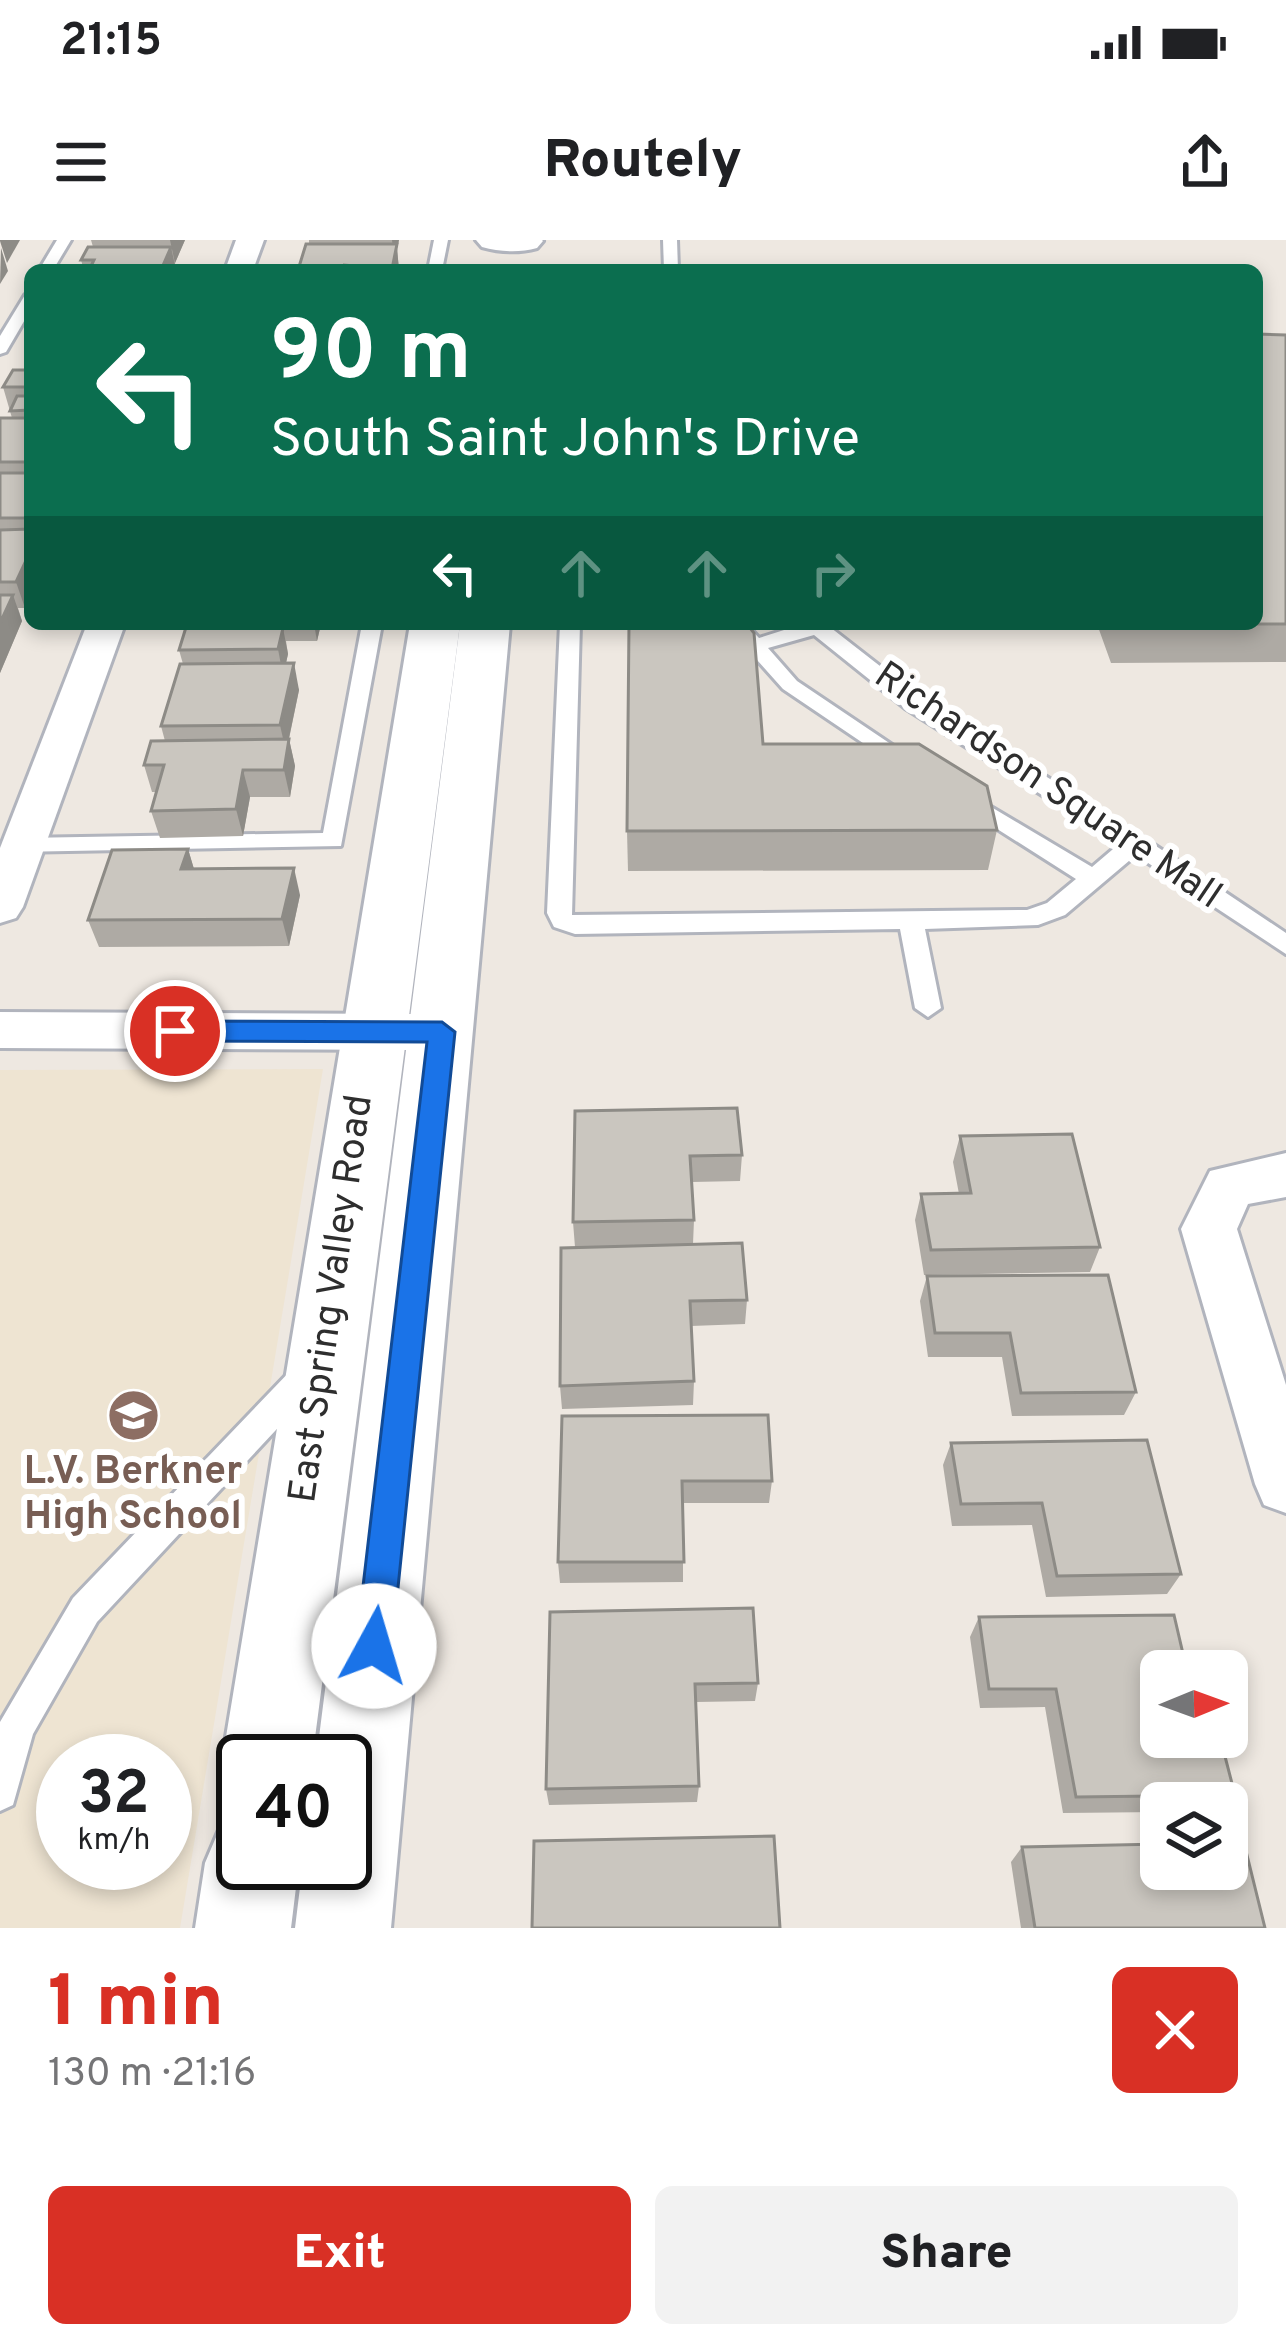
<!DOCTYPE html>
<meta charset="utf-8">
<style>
body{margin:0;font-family:Overpass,sans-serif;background:#f2f2f2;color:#202124;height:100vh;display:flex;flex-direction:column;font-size:45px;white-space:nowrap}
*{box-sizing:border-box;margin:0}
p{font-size:39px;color:#757577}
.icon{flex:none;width:66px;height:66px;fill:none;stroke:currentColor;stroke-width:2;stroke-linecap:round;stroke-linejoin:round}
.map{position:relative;height:1688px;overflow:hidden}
.panel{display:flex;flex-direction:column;background:#fff;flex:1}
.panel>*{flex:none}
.banner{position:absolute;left:24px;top:24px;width:1239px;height:366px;border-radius:18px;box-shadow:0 6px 18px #0003;background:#0b6e4f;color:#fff;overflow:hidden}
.needle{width:78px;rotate:89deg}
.controls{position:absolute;left:1140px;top:1410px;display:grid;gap:24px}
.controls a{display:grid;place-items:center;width:108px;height:108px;border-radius:18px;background:#fff;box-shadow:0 6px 18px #0003;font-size:60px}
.speed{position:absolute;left:36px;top:1494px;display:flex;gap:24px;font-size:60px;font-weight:700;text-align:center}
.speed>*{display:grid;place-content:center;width:156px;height:156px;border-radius:50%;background:#fff;box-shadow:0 6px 18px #0003;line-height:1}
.speed small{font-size:30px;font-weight:400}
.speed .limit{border:6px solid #111;border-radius:18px;background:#fff;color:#111}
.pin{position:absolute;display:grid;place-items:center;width:102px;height:102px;color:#fff;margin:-51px;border:6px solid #fff;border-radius:50%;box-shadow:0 3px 12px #0007}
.me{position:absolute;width:132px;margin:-66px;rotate:6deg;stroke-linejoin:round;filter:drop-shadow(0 0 9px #0008)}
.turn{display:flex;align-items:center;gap:42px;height:252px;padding:0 48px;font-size:54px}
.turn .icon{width:156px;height:156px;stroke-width:2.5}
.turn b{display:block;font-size:84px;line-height:102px}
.lanes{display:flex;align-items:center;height:114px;padding:0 48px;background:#0003;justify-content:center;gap:60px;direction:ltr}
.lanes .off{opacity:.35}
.round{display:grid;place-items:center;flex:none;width:126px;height:126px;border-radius:18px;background:#f2f2f2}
.headline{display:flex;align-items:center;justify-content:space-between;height:204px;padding:0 48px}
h1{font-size:72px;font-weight:800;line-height:90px;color:#d93025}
.button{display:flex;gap:24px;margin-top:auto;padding:24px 48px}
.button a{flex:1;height:138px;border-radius:18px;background:#d93025;color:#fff;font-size:48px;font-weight:800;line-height:138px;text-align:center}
.button a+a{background:#f2f2f2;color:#202124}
.status{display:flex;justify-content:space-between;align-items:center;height:84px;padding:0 60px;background:#fff;direction:ltr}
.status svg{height:33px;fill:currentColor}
header{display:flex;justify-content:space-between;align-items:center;height:156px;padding:0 48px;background:#fff;font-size:54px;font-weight:800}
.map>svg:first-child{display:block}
.education{fill:#eee4d2;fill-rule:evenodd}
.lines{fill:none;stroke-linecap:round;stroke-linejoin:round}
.lane-casing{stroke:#b1b4bd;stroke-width:6}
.street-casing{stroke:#b1b4bd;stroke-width:6}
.secondary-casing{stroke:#b1b4bd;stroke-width:6}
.lane{fill:#fff;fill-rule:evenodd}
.street{fill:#fff;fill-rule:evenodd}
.secondary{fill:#fff;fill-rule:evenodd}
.wall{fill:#aeaaa4}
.shaded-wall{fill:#8d8b86}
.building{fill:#cac6bf;stroke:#8d8b86;stroke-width:3}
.route{fill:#1a73e8;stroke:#114b97;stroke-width:3}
.labels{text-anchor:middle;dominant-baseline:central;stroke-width:12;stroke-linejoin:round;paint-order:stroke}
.street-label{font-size:39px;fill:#2e2e2e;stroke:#fff}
.education-label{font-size:39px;font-weight:bold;fill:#785e54;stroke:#fff}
</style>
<div class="status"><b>21:15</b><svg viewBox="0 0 49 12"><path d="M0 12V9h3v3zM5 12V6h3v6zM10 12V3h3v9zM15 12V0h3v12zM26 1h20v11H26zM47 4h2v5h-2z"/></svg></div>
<header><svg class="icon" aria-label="menu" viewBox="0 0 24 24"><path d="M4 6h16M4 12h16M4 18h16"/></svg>Routely<svg class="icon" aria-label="share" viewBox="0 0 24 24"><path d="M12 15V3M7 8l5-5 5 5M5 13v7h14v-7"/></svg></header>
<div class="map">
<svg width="1286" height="1688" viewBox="0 0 1286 1688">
<rect width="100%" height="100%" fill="#eee8e1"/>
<path class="education" d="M323,829L180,1688H0V830ZM63,1521H165V1623H63Z"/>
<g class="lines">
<defs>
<g id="lane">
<path d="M57,0H71L53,30H39Z"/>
<path d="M434,0H448L442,30H428Z"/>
<path d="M663,0H677L678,30H664Z"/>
<path d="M30,53V71L6,112L0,114V96L25,55Z"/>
<path d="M362,384H382L341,606L15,612L11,606L15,600L23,598L323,593Z"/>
<path d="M560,384H580L572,675L1027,670L1047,663L1076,639L958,564L955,559L966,552L1092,627L1119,604L905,468L814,395L768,408L797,441L919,523L916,528H900L783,449L725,384H746L759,398L803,384H826L921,458L1144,598L1286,693V714L1136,615L1065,675L1038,685L925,689L941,768L928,777L915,768L900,689L575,694L554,687L547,673Z"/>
<path d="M306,1122L317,1126L322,1136L317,1146L97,1382L33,1494L13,1565L0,1571V1482L73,1358L295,1126Z"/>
</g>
<g id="street">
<path d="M236,0H264L253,30H225Z"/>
<path d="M87,384H125L23,667L16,678L0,683V608Z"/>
<path d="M0,772L411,774L429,779L436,792L429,805L411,810L0,808Z"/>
<path d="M1286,913V957L1248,964L1237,989L1286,1145V1273L1264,1265L1255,1244L1181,989L1210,931Z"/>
</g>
<g id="secondary">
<path d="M476,0H542L543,1L537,8C519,13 500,12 482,7Z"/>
<path d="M410,384H460L312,1521H243V1556L235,1553L222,1521Z"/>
<path d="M460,384H510L391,1688H295L303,1623H345V1521H316Z"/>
<path d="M243,1579V1623H299L291,1688H195L205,1623L219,1590Z"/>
</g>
</defs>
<use href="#lane" class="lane-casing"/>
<use href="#street" class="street-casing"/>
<use href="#secondary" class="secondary-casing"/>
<use href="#lane" class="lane"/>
<use href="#street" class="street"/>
<use href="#secondary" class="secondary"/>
</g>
<g class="wall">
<path d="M91,0H185L175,23L176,30H84L81,20L93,7Z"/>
<path d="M309,0H399L397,8L399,30H298L309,4Z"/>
<path d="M1286,95V422L1111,423L1097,384H1257Z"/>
<path d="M30,130V358L25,368H18L22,381L0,433V178H12L3,147Z"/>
<path d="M187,384H321L317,401H286L288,414L286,423L299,450L289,499L295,526L290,557H250L243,596L160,598L151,571L156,552H152L144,525L165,501L161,486L183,424L179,410Z"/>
<path d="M763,504L997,590L988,630L628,631L627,591Z"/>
<path d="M188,609L194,629L300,655L289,706L99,707L88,680Z"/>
<path d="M575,871L742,915L740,941L692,942L694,980L693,1004L747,1060L745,1084L691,1086L694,1141L693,1165L562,1169L560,1146L575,1007L573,982Z"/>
<path d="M960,896L1100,1007L1090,1032L924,1035L915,980L921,954H959L953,922Z"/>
<path d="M927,1036L1136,1152L1124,1175L1012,1176L1002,1117H928L920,1061Z"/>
<path d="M562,1176L772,1241L769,1263H683V1342L560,1343L558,1322Z"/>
<path d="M951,1203L1181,1334L1167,1354L1046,1357L1032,1285L952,1286L943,1225Z"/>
<path d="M550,1372L758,1443L755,1461L696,1462L699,1546L697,1562L549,1565L546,1549Z"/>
<path d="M979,1377L1161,1431L1235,1555L1226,1563H1161V1572L1063,1573L1045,1467L980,1468L970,1397Z"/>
<path d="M1022,1607L1265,1688H1021L1011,1622Z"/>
</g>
<g class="shaded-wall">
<path d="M0,0H20L7,23L0,1Z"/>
<path d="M170,0H185L175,23Z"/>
<path d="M392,0H399L397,8L399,30H392L394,17Z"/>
<path d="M171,7L176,30H161Z"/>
<path d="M1,8L8,31L0,44Z"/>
<path d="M30,312V358L25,368L16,342Z"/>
<path d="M13,355L22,381L0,433V383Z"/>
<path d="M314,384H321L317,401Z"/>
<path d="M283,388L288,414L283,436L278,409Z"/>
<path d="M294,423L299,450L286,512L280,485Z"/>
<path d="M289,499L295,526L290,557L284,530Z"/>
<path d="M243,530L250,557L243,596L236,569Z"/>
<path d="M188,609L196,636L181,629Z"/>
<path d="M294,628L300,655L289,706L282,679Z"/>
</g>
<g class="building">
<path d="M306,4H397L392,29L344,25L342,30H298Z"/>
<path d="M88,7H171L161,30H89L94,20H81Z"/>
<path d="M1257,94L1286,95V384H1257Z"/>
<path d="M13,130H30V147H3Z"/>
<path d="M17,156H30V170L10,171Z"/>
<rect x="0" y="178" width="30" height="44"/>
<rect x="0" y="233" width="30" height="45"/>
<path d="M30,289V312L16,342H0V290Z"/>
<path d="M0,355H13L0,383Z"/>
<path d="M187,384H256L255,388H283L278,409L179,410Z"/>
<path d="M629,384H747L754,393L763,504H919L987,546L997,590L627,591Z"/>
<path d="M294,423L280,485L161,486L180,424Z"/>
<path d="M289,499L284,530H243L236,569L151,571L164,525H144L151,501Z"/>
<path d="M188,609L181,629L294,628L282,679L88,680L112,610Z"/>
<path d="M737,868L742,915L690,916L694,980L573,982L575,871Z"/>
<path d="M1072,894L1100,1007L931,1010L921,954L971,953L960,896Z"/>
<path d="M742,1003L747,1060L690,1061L694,1141L560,1146L561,1008Z"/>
<path d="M1108,1035L1136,1152L1021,1153L1010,1093H935L927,1036Z"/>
<path d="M768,1175L772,1241H682L684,1322H558L562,1176Z"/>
<path d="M1147,1200L1181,1334L1057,1336L1042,1263L961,1264L951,1203Z"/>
<path d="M753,1368L758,1443L695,1444L699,1546L546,1549L550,1372Z"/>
<path d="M1174,1375L1187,1431H1161V1497H1220L1235,1555L1076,1557L1056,1449H989L979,1377Z"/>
<path d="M774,1596L780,1688H532L534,1601Z"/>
<path d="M1227,1603H1244L1265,1688H1035L1022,1607L1161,1604V1629H1227Z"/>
</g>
<path class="route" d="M175,781L442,782L455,792L392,1406L386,1418L374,1423L361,1418L356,1406L427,802L175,801L161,791Z"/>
<defs>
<symbol id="school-disc" viewBox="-11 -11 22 22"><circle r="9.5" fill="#8d6e63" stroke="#fff"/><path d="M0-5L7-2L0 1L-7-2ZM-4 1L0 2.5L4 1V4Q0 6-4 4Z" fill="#fff"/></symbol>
</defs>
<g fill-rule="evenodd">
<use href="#school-disc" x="104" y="1146" width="59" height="59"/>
</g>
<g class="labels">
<g class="street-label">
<text transform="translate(1047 547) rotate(34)">Richardson Square Mall</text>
<text transform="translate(333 1059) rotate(-82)">East Spring Valley Road</text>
</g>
<g class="education-label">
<text x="133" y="1233">L.V. Berkner<tspan x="133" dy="45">High School</tspan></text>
</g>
</g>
</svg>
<div class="controls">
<a><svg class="needle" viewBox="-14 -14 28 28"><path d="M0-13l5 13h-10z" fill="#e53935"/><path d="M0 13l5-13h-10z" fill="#757577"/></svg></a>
<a><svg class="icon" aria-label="layers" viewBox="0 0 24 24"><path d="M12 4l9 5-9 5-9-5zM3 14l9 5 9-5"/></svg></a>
</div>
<div class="speed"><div>32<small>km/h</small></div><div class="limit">40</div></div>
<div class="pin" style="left:175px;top:791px;background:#d93025"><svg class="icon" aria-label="arrive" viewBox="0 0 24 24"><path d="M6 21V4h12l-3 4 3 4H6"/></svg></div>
<svg class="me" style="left:374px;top:1406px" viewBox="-20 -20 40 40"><circle r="19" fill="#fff"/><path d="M0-13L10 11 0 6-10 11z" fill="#1a73e8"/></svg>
<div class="banner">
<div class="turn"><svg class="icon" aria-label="left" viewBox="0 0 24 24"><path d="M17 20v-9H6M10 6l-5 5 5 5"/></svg><div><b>90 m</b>South Saint John's Drive</div></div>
<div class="lanes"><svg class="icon" aria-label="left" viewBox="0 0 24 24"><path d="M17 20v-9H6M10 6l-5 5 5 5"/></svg><svg class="icon off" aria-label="ahead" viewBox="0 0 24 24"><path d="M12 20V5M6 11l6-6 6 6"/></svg><svg class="icon off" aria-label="ahead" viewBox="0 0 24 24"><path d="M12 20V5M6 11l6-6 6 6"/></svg><svg class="icon off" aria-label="right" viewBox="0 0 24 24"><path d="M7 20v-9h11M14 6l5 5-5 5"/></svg></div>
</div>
</div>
<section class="panel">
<div class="headline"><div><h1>1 min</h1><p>130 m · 21:16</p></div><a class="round" style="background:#d93025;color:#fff"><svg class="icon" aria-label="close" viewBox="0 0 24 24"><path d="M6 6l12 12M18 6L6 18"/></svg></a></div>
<div class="button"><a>Exit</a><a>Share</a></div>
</section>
